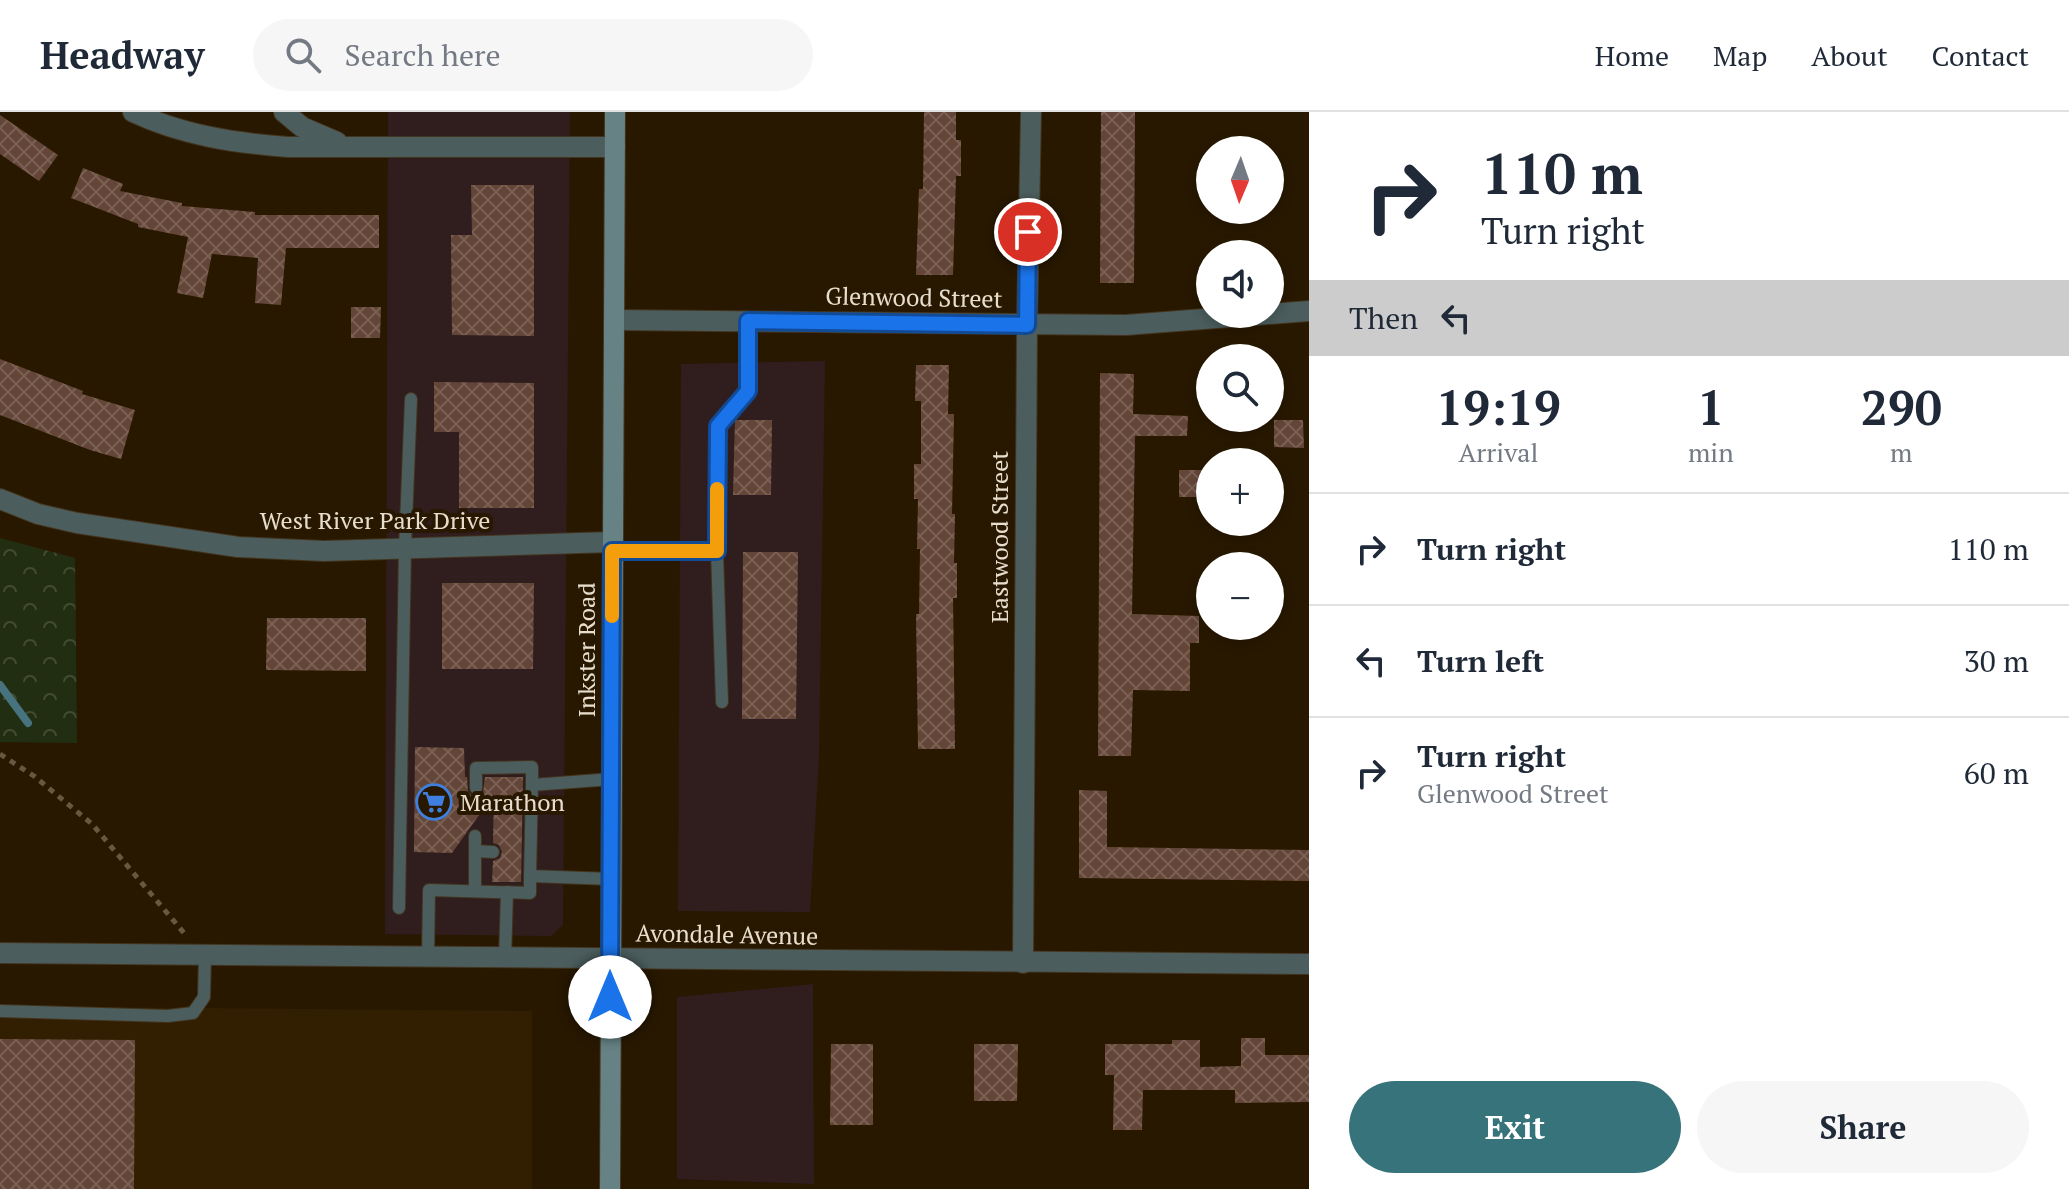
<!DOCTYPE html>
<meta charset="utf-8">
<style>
body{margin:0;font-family:"PT Serif",serif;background:#f6f6f7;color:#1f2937;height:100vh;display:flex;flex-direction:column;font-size:30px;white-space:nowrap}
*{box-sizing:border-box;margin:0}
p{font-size:26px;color:#747a83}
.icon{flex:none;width:44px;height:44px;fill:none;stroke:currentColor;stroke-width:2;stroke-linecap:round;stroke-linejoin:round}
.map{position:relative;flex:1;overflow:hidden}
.drawer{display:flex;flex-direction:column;background:#fff;width:760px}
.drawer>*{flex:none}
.banner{background:#fff;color:#1f2937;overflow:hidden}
.needle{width:52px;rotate:182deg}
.tools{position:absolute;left:1196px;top:24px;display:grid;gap:16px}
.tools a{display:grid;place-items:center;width:88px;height:88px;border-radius:50%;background:#fff;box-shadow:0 4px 12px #0003;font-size:40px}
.pin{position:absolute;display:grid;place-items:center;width:68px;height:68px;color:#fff;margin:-34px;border:4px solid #fff;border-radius:50%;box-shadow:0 2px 8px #0007}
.me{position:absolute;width:88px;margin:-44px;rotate:0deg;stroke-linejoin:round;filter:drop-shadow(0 0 6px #0008)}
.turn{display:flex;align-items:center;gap:28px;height:168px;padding:0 40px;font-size:36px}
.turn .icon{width:104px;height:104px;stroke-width:2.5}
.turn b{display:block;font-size:56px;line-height:68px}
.then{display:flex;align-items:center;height:76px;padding:0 40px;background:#0003;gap:16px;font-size:30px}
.eta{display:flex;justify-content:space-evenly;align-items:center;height:136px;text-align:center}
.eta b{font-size:48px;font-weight:700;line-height:56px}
.action{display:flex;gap:16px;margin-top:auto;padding:16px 40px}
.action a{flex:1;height:92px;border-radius:48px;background:#36737a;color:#fff;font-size:32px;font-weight:700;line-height:92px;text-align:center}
.action a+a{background:#f6f6f7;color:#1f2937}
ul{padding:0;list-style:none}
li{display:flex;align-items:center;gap:24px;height:112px;padding:0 40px;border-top:2px solid #e0e1e3}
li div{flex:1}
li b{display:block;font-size:30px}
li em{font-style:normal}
header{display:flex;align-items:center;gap:48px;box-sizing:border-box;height:112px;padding:0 40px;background:#fff;border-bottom:2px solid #e0e1e3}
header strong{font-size:38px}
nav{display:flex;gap:44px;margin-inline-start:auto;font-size:28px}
.search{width:560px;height:72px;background:#f6f6f7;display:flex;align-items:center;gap:20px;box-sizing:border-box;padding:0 28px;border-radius:44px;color:#747a83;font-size:30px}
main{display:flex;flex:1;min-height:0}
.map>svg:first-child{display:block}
.commercial{fill:#301d1e}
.built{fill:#321e00}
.park{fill:url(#park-crowns)}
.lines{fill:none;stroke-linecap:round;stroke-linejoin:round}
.stream{stroke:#47737f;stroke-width:8}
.building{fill:url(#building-cross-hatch)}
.service-casing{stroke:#43341d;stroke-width:14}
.minor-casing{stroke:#43341d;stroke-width:22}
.tertiary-casing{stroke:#43341d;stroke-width:22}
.secondary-casing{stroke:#43341d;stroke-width:22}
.path{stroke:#665842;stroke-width:5;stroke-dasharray:6 6;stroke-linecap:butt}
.service{stroke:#4c5d5e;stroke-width:12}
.minor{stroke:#4c5d5e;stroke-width:20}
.tertiary{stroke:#4c5d5e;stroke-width:20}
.secondary{stroke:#668284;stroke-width:20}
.route-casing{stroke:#114b97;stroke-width:20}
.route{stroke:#1a73e8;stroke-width:14}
.slow{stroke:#f59e0b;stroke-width:14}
.labels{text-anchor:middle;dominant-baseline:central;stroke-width:8;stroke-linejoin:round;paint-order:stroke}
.street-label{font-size:24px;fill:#e8dece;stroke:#281800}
.poi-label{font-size:24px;fill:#e8dece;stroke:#281800;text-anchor:start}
</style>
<header>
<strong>Headway</strong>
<div class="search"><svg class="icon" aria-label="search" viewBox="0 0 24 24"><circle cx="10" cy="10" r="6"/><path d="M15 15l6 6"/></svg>Search here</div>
<nav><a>Home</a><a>Map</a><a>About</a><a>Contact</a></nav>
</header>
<main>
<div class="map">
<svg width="1309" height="1077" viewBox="0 0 1309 1077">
<defs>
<pattern id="park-crowns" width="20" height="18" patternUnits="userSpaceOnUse" patternTransform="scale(2)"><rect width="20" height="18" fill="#222e11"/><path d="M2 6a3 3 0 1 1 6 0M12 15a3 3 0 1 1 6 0" fill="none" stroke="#424c32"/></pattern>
<pattern id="building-cross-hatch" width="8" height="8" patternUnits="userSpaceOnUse" patternTransform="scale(2)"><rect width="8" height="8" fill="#644638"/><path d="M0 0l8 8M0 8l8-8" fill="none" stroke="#7a6054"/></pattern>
</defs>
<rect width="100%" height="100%" fill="#281800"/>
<g class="commercial">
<path d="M388,0H570L563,813L551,824L385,822Z"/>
<path d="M825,249L819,644L810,800L678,799L681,252Z"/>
<path d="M813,872L814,1072L677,1067V885Z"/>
</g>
<path class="built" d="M0,894L532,899V1077H0Z"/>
<path class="park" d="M0,426L75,446L77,631L0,630Z"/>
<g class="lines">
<path class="stream" d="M0,573L28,611"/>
</g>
<g class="building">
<path d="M924,0H956V28H961V64H956L953,163H916L919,77H923Z"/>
<path d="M1101,0H1135L1134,171H1100Z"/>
<path d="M0,3L58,43L39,69L0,42Z"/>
<path d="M83,56L123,72L120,79L182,91V94L255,100V103H379V136H286L281,193L255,191L258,146L212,142L203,186L177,181L188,125L138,115V112L71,86Z"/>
<path d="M471,73H534V224L452,223L451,123H472Z"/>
<path d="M351,195H381L380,226H351Z"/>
<path d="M0,247L83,279L82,282L135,298L121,347L90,338L0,303Z"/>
<path d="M916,253H949L948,302H954L952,402H955L954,451H957V486H953L955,637H918L916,502H919L920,437H917L918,387H914V352H921V289H915Z"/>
<path d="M1100,261L1134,262L1133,302L1188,304L1187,324H1135L1132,502L1199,504V531H1190V579L1133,578L1131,644H1098Z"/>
<path d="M434,270L534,271V396H459V320H434Z"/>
<path d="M735,308H772L771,383H733Z"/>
<path d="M1274,308H1303L1304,336L1274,335Z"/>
<rect x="1179" y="358" width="30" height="27"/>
<path d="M743,440H798L796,607H742Z"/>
<path d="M442,471H534L533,557H442Z"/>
<path d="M267,506H366V559L266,558Z"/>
<path d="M415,635L464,636L465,665H467L468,680L472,684L483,681L485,665H523L521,770H492L493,749L500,746L502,740L499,733L493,731L494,682L452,741L414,740Z"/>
<path d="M1079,678L1107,679V735L1309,738V769L1079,766Z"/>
<path d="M1241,926H1265V943H1309V990L1235,991V978H1143L1142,1018H1113L1114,963H1105V932H1172V928H1200V955L1241,954Z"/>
<path d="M0,927L135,928L134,1077H0Z"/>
<path d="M831,932H873V1013H830Z"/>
<path d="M974,932H1018L1017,989H974Z"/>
</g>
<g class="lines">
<defs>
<g id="service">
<path d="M612,439H717"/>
<path d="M722,590L716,410L718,314L748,279V209"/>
<path d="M476,676V656L532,655V673"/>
<path d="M475,724V779"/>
<path d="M475,739L493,740"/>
<path d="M611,767L530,764L532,673L612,667"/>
<path d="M399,796L405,436L411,287"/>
<path d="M428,845L429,778L530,781V764"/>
<path d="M505,846L507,780"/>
<path d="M0,899L168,904L193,901L204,885L205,843"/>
</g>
<g id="minor">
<path d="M133,0C182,23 234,31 288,35H615"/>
<path d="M284,0L302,15L337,30"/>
<path d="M614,208L1126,213L1309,199"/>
<path d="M0,387L38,402L77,411L238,435L324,439L612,430"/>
<path d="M1023,851L1027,213L1031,0"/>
</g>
<path id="tertiary" d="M0,841L1309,852"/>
<path id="secondary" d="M610,1077L615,0"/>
</defs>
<use href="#service" class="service-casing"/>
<use href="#minor" class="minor-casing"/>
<use href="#tertiary" class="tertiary-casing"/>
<use href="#secondary" class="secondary-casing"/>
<path class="path" d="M0,642L34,664L92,712L184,821"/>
<use href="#service" class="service"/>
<use href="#minor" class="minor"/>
<use href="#tertiary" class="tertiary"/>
<use href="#secondary" class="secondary"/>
</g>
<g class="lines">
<defs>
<path id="route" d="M610,885L612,439H717L718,314L748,279V209L1027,213L1028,120"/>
</defs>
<use href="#route" class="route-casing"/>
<use href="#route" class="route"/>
<path class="slow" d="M612,504V439H717V377"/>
</g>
<defs>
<symbol id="supermarket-ring" viewBox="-11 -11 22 22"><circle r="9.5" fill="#281800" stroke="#3f7fe0" stroke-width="1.5"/><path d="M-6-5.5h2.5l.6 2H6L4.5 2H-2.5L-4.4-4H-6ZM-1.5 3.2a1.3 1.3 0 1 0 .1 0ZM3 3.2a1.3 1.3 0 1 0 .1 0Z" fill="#3f7fe0"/></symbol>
</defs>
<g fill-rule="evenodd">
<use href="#supermarket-ring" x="414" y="670" width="40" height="40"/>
</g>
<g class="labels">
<g class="street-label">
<text transform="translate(914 185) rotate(1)">Glenwood Street</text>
<text x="375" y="408">West River Park Drive</text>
<text transform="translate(999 425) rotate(-90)">Eastwood Street</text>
<text transform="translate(586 538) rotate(-90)">Inkster Road</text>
<text transform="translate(727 822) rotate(1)">Avondale Avenue</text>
</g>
<g class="poi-label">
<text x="460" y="690">Marathon</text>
</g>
</g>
</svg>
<div class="tools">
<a><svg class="needle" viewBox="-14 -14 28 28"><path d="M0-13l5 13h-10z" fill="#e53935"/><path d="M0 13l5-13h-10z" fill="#747a83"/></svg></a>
<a><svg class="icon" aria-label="sound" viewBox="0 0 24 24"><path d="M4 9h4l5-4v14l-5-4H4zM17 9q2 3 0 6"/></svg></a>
<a><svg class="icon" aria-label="search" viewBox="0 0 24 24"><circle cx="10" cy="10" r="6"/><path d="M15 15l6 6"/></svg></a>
<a>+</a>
<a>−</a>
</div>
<div class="pin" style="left:1028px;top:120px;background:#d93025"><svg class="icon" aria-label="arrive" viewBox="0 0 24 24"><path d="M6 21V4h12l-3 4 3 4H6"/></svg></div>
<svg class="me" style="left:610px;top:885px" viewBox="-20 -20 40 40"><circle r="19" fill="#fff"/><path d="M0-13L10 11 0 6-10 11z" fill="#1a73e8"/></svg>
</div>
<section class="drawer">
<div class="banner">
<div class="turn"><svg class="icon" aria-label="right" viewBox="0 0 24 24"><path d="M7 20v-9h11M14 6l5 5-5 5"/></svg><div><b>110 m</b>Turn right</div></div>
<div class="then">Then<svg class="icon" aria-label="left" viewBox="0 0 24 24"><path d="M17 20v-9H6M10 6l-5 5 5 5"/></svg></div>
</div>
<div class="eta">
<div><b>19:19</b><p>Arrival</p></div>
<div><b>1</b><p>min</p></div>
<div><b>290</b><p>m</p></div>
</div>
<ul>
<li><svg class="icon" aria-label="right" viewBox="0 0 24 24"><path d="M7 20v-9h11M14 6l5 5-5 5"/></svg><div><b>Turn right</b></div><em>110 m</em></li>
<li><svg class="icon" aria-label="left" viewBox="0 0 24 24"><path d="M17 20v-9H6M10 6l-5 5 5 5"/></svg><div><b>Turn left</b></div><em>30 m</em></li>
<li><svg class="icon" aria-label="right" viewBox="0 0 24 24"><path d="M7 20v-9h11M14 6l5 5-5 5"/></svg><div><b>Turn right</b><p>Glenwood Street</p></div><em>60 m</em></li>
</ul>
<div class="action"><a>Exit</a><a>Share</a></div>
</section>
</main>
